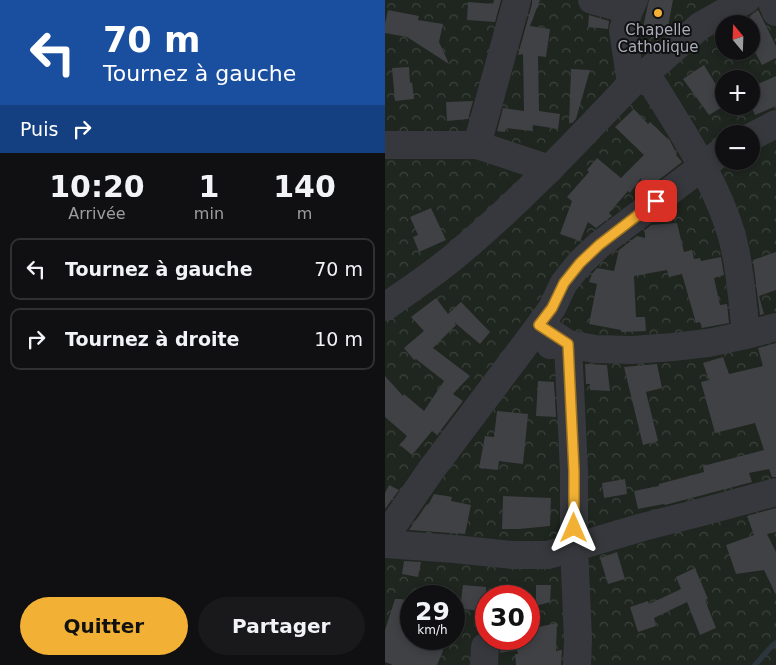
<!DOCTYPE html>
<html lang="fr">
<meta charset="utf-8">
<style>
body{margin:0;font-family:"DejaVu Sans",sans-serif;background:#19191b;color:#f1f3f6;height:100vh;display:flex;flex-direction:column;font-size:19px;white-space:nowrap}
*{box-sizing:border-box;margin:0}
p{font-size:16px;color:#9c9d9f}
.icon{flex:none;width:28px;height:28px;fill:none;stroke:currentColor;stroke-width:2;stroke-linecap:round;stroke-linejoin:round}
.map{position:relative;flex:1;overflow:hidden}
.details{display:flex;flex-direction:column;background:#101012;width:385px}
.details>*{flex:none}
.guide{background:#1a4fa0;color:#fff;overflow:hidden}
.needle{width:32px;rotate:341deg}
.tools{position:absolute;left:330px;top:15px;display:grid;gap:10px}
.tools a{display:grid;place-items:center;width:45px;height:45px;border-radius:50%;background:#101012;box-shadow:0 2px 8px #0003,0 0 0 1px #303032;font-size:25px}
.speed{position:absolute;left:15px;top:585px;display:flex;gap:10px;font-size:25px;font-weight:700;text-align:center}
.speed>*{display:grid;place-content:center;width:65px;height:65px;border-radius:50%;background:#101012;box-shadow:0 2px 8px #0003,0 0 0 1px #303032;line-height:1}
.speed small{font-size:12px;font-weight:400}
.speed .limit{border:8px solid #d22;background:#fff;color:#111}
.pin{position:absolute;display:grid;place-items:center;width:42px;height:42px;color:#fff;margin:-21px;border-radius:10px;box-shadow:0 2px 8px #0006}
.me{position:absolute;width:55px;margin:-28px;rotate:0deg;stroke-linejoin:round;filter:drop-shadow(0 0 4px #0008)}
.turn{display:flex;align-items:center;gap:18px;height:105px;padding:0 20px;font-size:22px}
.turn .icon{width:65px;height:65px;stroke-width:2.5}
.turn b{display:block;font-size:35px;line-height:42px}
.then{display:flex;align-items:center;height:48px;padding:0 20px;background:#0003;gap:10px;font-size:19px}
.eta{display:flex;justify-content:space-evenly;align-items:center;height:85px;text-align:center}
.eta b{font-size:30px;font-weight:800;line-height:35px}
.button{display:flex;gap:10px;margin-top:auto;padding:10px 20px}
.button a{flex:1;height:58px;border-radius:30px;background:#f2b134;color:#111;font-size:20px;font-weight:800;line-height:58px;text-align:center}
.button a+a{background:#19191b;color:#f1f3f6}
ul{padding:0;list-style:none}
li{display:flex;align-items:center;gap:15px;height:62px;margin:0 10px 8px;padding:0 10px;border:2px solid #303032;border-radius:10px}
li div{flex:1}
li b{display:block;font-size:19px}
li em{font-style:normal}
main{display:flex;flex:1;min-height:0}
.map>svg:first-child{display:block}
.park{fill:url(#park-crowns);fill-rule:evenodd}
.lines{fill:none;stroke-linecap:round;stroke-linejoin:round}
.stream{stroke:#2c353c;stroke-width:5.5}
.building{fill:#404145}
.minor{stroke:#37383d;stroke-width:28}
.route-casing{stroke:#9d7322;stroke-width:12}
.route{stroke:#f2b134;stroke-width:9}
.poi-dot{fill:#f2b134;stroke:#111113;stroke-width:2}
.labels{text-anchor:middle;dominant-baseline:central;stroke-width:4;stroke-linejoin:round;paint-order:stroke}
.poi-label{font-size:15px;fill:#a8adb8;stroke:#111113}
</style>
<main>
<section class="details">
<div class="guide">
<div class="turn"><svg class="icon" aria-label="left" viewBox="0 0 24 24"><path d="M17 20v-9H6M10 6l-5 5 5 5"/></svg><div><b>70 m</b>Tournez à gauche</div></div>
<div class="then">Puis<svg class="icon" aria-label="right" viewBox="0 0 24 24"><path d="M7 20v-9h11M14 6l5 5-5 5"/></svg></div>
</div>
<div class="eta">
<div><b>10:20</b><p>Arrivée</p></div>
<div><b>1</b><p>min</p></div>
<div><b>140</b><p>m</p></div>
</div>
<ul>
<li><svg class="icon" aria-label="left" viewBox="0 0 24 24"><path d="M17 20v-9H6M10 6l-5 5 5 5"/></svg><div><b>Tournez à gauche</b></div><em>70 m</em></li>
<li><svg class="icon" aria-label="right" viewBox="0 0 24 24"><path d="M7 20v-9h11M14 6l5 5-5 5"/></svg><div><b>Tournez à droite</b></div><em>10 m</em></li>
</ul>
<div class="button"><a>Quitter</a><a>Partager</a></div>
</section>
<div class="map">
<svg width="391" height="665" viewBox="0 0 391 665">
<defs>
<pattern id="park-crowns" width="20" height="18" patternUnits="userSpaceOnUse" patternTransform="scale(1.25)"><rect width="20" height="18" fill="#1e261f"/><path d="M2 6a3 3 0 1 1 6 0M12 15a3 3 0 1 1 6 0" fill="none" stroke="#3c433d"/></pattern>
</defs>
<rect width="100%" height="100%" fill="#161618"/>
<path class="park" d="M0,0H391V665H0ZM339,24H366V51H339ZM339,79H366V106H339ZM339,134H366V161H339ZM26,596H69V639H26ZM101,596H144V639H101Z"/>
<g class="lines">
<path class="stream" d="M370,665L387,646L391,643"/>
</g>
<g class="building">
<path d="M109,0H116L110,22L82,20L83,2L108,4Z"/>
<path d="M147,0H155L145,26L165,29L161,57L153,56L154,111L175,114L173,129L148,125L147,131L121,128L120,132L112,131L118,108L139,111L138,54L133,55L147,4Z"/>
<path d="M264,0H288L282,32L258,27Z"/>
<path d="M3,10L34,16L33,20L58,24L54,42L64,64L22,37L0,33V24Z"/>
<path d="M373,10L391,46V58L377,65L366,45V15Z"/>
<path d="M204,15L224,21L223,29L203,27Z"/>
<path d="M319,65L339,98V106L324,115L298,79Z"/>
<path d="M24,67L25,83L27,82L29,99L10,101L7,68Z"/>
<path d="M186,69L205,70L191,119L187,123H184Z"/>
<path d="M391,76V106L370,115L366,106V87Z"/>
<path d="M88,101L83,119L62,121L61,102Z"/>
<path d="M249,109L263,124L265,122L285,141L292,154L291,155L297,162L257,193L256,178L245,193L243,191L224,213L227,216L211,228L203,222L195,241L175,234L187,201L182,197L204,172L202,170L212,158L236,178L259,155L230,127Z"/>
<path d="M46,208L61,240L34,252L28,237L33,235L25,217Z"/>
<path d="M292,223L299,252L307,250L309,259L315,258L316,261L336,257L339,275L329,278L335,305L342,304L344,323L317,328L315,322L311,323L297,274L284,277L282,270L249,276L251,317H260L261,331L236,332V330L204,324L212,284L204,282L207,274L212,268L229,271L234,250L252,236L260,238V230L266,225Z"/>
<path d="M391,252V290L374,296L379,314L375,315L368,260Z"/>
<path d="M51,298L63,314L76,302L105,332L95,344L69,322L71,325L48,348L85,376L68,394L78,401L52,435L47,431L27,455L15,445L22,436L0,417V376L18,396L19,394L39,411L59,381L31,359L29,360L19,348L39,331L26,317Z"/>
<path d="M391,343V477H387L384,469L364,473L367,482L280,505L279,504L253,509L249,491L274,486V484L319,472L318,466L379,450L370,423L330,433L316,382L324,380L318,363L338,357L344,374L378,366L373,348Z"/>
<path d="M200,364L222,365L225,391L205,390V384H201Z"/>
<path d="M272,364L277,388L261,392L273,441L258,445L239,367Z"/>
<path d="M153,381L169,382L171,417L151,416Z"/>
<path d="M112,411L143,414L138,464L114,461L113,470L94,468L100,436L109,437Z"/>
<path d="M240,479L242,494L219,498L217,483Z"/>
<path d="M4,485L14,490L0,509V493Z"/>
<path d="M49,494L67,497L66,501L86,505L80,534L24,530L42,504L43,505Z"/>
<path d="M118,496L166,498L165,526L134,529H117Z"/>
<path d="M391,508V532L382,534L391,552V595L379,570L351,574L341,545L369,535L362,516Z"/>
<path d="M232,552L240,579L223,584L215,558Z"/>
<path d="M19,561L36,562L33,577L17,574Z"/>
<path d="M310,568L323,599L320,600L331,628L315,635L302,602L269,618L271,626L253,632L245,607L263,601L264,604L296,589L291,577Z"/>
<path d="M78,585L101,587V611L75,609Z"/>
<path d="M151,585H166L165,602L151,606Z"/>
<path d="M10,599H16L26,603V639H58V651L52,665H8L0,662V630Z"/>
<path d="M172,623L171,651L177,650L176,665H131L130,654H133L132,650L115,653L116,647L113,639H144V629Z"/>
</g>
<g class="lines">
<g class="minor">
<path d="M207,0L244,10"/>
<path d="M386,0L391,12"/>
<path d="M261,73C293,126 337,188 350,249C356,277 358,307 361,335"/>
<path d="M246,84L238,30L244,10L249,0"/>
<path d="M366,137L391,124"/>
<path d="M0,145H92L165,169"/>
<path d="M92,145L132,0"/>
<path d="M0,307C24,290 49,274 71,255C134,203 190,143 246,84L261,73L315,26L361,0"/>
<path d="M155,325L183,344L189,471V547L193,639L192,665"/>
<path d="M165,345L183,344L210,349L247,350L288,347L323,343L361,335L391,327"/>
<path d="M0,537L46,470L155,325L167,308L179,283L195,263L214,245L339,150"/>
<path d="M0,544L69,549L127,555H163L258,527L317,512L391,492"/>
<path d="M99,665L100,647"/>
</g>
</g>
<g class="lines">
<defs>
<path id="route" d="M189,528V471L183,344L154,325L167,308L179,283L195,263L214,245L271,201"/>
</defs>
<use href="#route" class="route-casing"/>
<use href="#route" class="route"/>
</g>
<circle class="poi-dot" cx="273" cy="13" r="5"/>
<g class="labels">
<g class="poi-label">
<text x="273" y="30">Chapelle<tspan x="273" dy="17">Catholique</tspan></text>
</g>
</g>
</svg>
<div class="tools">
<a><svg class="needle" viewBox="-14 -14 28 28"><path d="M0-13l5 13h-10z" fill="#e53935"/><path d="M0 13l5-13h-10z" fill="#9c9d9f"/></svg></a>
<a>+</a>
<a>−</a>
</div>
<div class="speed"><div>29<small>km/h</small></div><div class="limit">30</div></div>
<div class="pin" style="left:271px;top:201px;background:#d93025"><svg class="icon" aria-label="arrive" viewBox="0 0 24 24"><path d="M6 21V4h12l-3 4 3 4H6"/></svg></div>
<svg class="me" style="left:189px;top:528px" viewBox="-20 -20 40 40"><path d="M0-17L14 15 0 8-14 15z" fill="#f2b134" stroke="#fff" stroke-width="4"/></svg>
</div>
</main>
